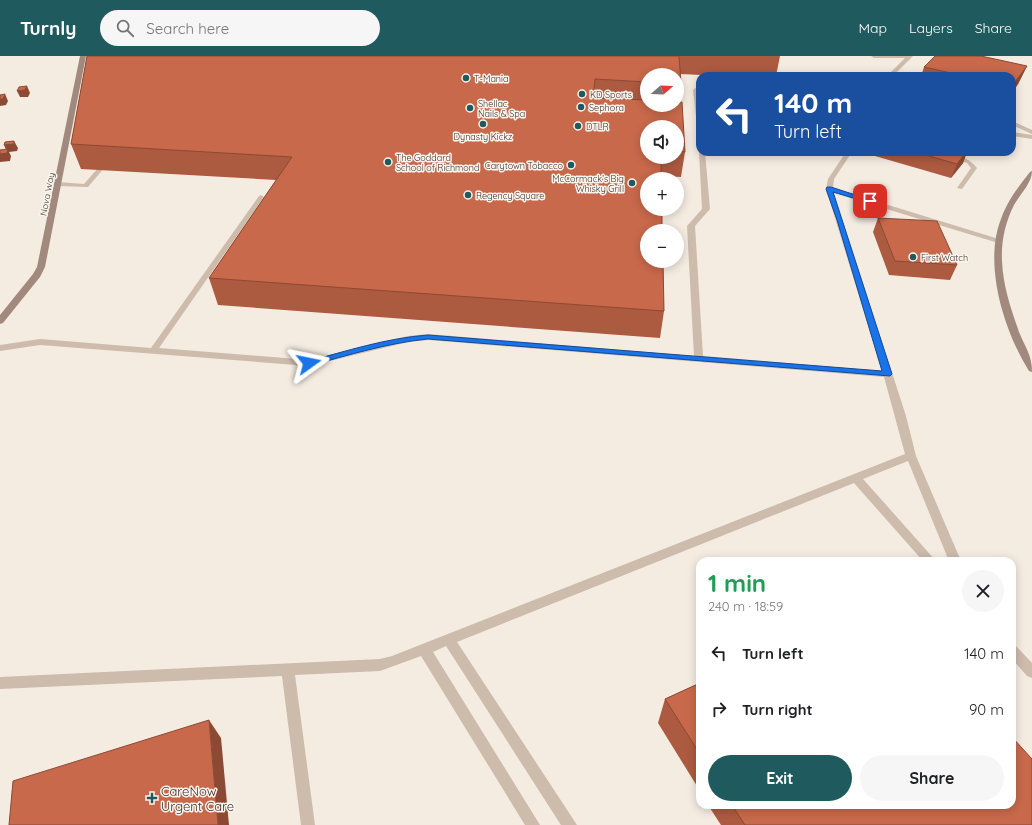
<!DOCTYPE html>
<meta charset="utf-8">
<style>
body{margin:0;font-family:Quicksand,sans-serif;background:#f6f6f6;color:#202124;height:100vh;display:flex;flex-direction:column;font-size:15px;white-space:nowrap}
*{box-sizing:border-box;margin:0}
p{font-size:13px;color:#757577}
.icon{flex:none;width:22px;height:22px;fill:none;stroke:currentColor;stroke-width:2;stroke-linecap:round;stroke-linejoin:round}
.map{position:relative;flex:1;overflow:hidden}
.drawer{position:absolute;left:696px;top:501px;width:320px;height:252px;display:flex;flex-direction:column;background:#fff;border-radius:12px;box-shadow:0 2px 10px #0003}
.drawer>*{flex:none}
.hud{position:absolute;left:696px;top:16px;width:320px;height:84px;border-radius:12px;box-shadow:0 2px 10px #0003;background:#1a4fa0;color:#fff;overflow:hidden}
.needle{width:26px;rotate:71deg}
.fabs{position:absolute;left:640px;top:12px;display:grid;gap:8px}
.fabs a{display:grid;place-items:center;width:44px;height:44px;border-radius:50%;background:#fff;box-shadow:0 2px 10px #0003;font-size:20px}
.pin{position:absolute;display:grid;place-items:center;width:34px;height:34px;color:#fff;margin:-17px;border-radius:8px;box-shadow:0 2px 6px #0006}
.me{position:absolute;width:44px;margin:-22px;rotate:78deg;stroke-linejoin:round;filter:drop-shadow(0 0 3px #0008)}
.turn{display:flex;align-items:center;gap:14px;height:84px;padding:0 12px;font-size:18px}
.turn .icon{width:52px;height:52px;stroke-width:2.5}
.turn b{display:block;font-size:28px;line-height:34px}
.round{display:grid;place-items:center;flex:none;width:42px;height:42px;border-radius:21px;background:#f6f6f6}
.overview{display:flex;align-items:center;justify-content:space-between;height:68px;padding:0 12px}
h1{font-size:24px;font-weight:700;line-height:30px;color:#1e9e55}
.primary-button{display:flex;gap:8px;margin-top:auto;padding:8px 12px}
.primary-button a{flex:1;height:46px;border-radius:24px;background:#1f5a5e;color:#fff;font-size:16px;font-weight:700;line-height:46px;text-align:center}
.primary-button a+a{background:#f6f6f6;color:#202124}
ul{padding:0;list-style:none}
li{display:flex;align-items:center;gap:12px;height:56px;padding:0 12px}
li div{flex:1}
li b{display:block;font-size:15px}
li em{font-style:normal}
header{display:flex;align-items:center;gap:24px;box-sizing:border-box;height:56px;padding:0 20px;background:#1f5a5e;color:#fff}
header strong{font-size:19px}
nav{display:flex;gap:22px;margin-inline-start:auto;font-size:14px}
.search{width:280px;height:36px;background:#f6f6f6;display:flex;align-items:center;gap:10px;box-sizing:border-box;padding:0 14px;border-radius:22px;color:#757577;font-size:15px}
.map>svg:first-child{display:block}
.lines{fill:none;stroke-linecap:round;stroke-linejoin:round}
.lane{fill:#cdbbac;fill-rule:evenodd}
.secondary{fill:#a18a7d;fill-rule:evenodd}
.wall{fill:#ac5a40;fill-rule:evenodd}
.shaded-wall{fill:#8c4a34}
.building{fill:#c8694b;stroke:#8c4a34}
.route{fill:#1a73e8;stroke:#114b97}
.poi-dot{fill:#1f5a5e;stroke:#fbf5ee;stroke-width:1.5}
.labels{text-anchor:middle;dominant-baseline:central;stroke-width:3;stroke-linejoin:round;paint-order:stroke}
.far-poi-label{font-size:9px;fill:#3b302b;stroke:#fbf5ee;text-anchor:start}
.far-street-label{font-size:9px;fill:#3b302b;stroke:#fbf5ee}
.near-poi-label{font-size:13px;fill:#3b302b;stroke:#fbf5ee;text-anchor:start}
</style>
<header>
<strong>Turnly</strong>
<div class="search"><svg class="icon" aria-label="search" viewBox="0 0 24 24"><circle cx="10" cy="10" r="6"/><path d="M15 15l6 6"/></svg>Search here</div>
<nav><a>Map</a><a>Layers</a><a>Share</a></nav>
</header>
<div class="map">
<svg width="1032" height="769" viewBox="0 0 1032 769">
<rect width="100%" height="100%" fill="#f4ebe1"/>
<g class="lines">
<g class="lane">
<path d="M871,0H913L893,20H887L905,2H874Z"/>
<path d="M700,28L699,34L700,72L697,70L693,34Z"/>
<path d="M1012,65L1032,74V78L1012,69Z"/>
<path d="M1012,76L1032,79V83L1012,80Z"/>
<path d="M700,95V96H705L710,153L695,170L703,300L882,315L826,133L828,123L846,96H852L834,123L833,132L1002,184L998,186H995L834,137L906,360L916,400L961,505H949L908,405L863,423L936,505H923L854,427L457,586L577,769H561L446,590L433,596L540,769H525L421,600L380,615L295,619L315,769H301L282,620L0,633V621L380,603L392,600L905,398L884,321L428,284L408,286L309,310L40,289L0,295V289L40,283L151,292L259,140L261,139L264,141L159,292L309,304L408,280L428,278L694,300L687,170L702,153L699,96Z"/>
<path d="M938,96C952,96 969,101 977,112L962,133L957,132L971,112L967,107Z"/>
<path d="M108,102L111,104L88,131L58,130L55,128L58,126L84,128L106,103Z"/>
<path d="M1012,588L1016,590L1032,607V622L1027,620L1012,603Z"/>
</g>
<g class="secondary">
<path d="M80,0H86L45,211L40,221L3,267L0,268V259L33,218L37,211Z"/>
<path d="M1032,115C1032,127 1020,138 1014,149C1005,167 1001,186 1002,205C1003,230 1011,253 1019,276C1025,291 1032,299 1032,316L1029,315C1004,275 983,208 1001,163C1007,145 1019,130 1030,116Z"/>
</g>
</g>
<g class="wall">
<path d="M87,0H780L776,20H724L680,18L681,28L678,46L685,96L681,121L661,120L664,255L660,282L218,249L209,222L276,124L81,113L71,88ZM647,19H677V49H647ZM677,71V101H647Z"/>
<path d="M1027,10L1018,28L1012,37V20H921L924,11Z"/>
<path d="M876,96H967L963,107L951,122L875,100Z"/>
<path d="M878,162L957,209L950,224L889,219L873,176Z"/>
<path d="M700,627V735L658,667L665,643Z"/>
<path d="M708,749H1012L1032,769H721Z"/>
</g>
<g class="shaded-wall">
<path d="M1027,10L1018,28L1012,37V30Z"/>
<path d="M27,30L30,37L28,41H20L17,35Z"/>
<path d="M5,38L8,45L6,49L0,50V43Z"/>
<path d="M14,85L18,92L17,95L9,96L11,100L10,105L0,106V98L7,96L4,89Z"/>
<path d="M966,96H967L963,107L951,122L957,108Z"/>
<path d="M209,664L221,682L229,769H218Z"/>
</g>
<g class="building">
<path d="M87,0H679L681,28L677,27V19H647V26L595,23L593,42L647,44V49H677V46H682L685,96L677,95V71H647V101H661V123H647V153H662V175H647V205H663L664,255L209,222L292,101L71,88Z"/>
<path d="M935,0H981L1027,10L1012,30V20H965L924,11Z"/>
<path d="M27,30L25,34L17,35L19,31Z"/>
<path d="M5,38L3,43H0V39Z"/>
<path d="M14,85V88L4,89L5,86Z"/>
<path d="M8,93L7,97L0,98V94Z"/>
<path d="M915,96H966L957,108Z"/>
<path d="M878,162L937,165L957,209L895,205Z"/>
<path d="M700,627V698L665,643Z"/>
<path d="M209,664L218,769H9L13,725Z"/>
<path d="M1012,681L1032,703V769H745L732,749H1012Z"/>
</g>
<path class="route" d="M827,131H831L874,145L870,147L833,136L892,318L890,320L428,283C388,287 348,299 309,310L305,307L306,306C346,295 387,282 428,279L882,315L837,164L826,133Z"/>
<g class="poi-dot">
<circle cx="466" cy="22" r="4"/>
<circle cx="582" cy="38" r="4"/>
<circle cx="581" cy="51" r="4"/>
<circle cx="470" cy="52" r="4"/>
<circle cx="483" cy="68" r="4"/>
<circle cx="578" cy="70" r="4"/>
<circle cx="388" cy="106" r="4"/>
<circle cx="571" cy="109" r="4"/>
<circle cx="632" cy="127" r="4"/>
<circle cx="468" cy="139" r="4"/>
<circle cx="913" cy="201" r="4"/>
<path d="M150 736h4v4h4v4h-4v4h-4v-4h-4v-4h4z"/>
</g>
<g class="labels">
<g class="far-poi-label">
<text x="474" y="22">T-Mania</text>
<text x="590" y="38">KD Sports</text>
<text x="478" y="47">Shellac<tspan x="478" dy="10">Nails &amp; Spa</tspan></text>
<text x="589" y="51">Sephora</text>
<text x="586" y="70">DTLR</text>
<text x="483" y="80" text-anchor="middle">Dynasty Kickz</text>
<text x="396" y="101">The Goddard<tspan x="396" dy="10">School of Richmond</tspan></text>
<text x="563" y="109" text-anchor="end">Carytown Tobacco</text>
<text x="624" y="122" text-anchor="end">McCormack’s Big<tspan x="624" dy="10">Whisky Grill</tspan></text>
<text x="476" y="139">Regency Square</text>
<text x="921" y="201">First Watch</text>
</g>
<g class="far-street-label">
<text transform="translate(47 138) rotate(-79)">Nova Way</text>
</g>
<g class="near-poi-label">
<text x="161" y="735">CareNow<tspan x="161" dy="15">Urgent Care</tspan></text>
</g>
</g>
</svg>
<div class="fabs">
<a><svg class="needle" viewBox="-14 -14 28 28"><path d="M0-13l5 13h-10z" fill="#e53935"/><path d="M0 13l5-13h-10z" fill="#757577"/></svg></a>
<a><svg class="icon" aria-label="sound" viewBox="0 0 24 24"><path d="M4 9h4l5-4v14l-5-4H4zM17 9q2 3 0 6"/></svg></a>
<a>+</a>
<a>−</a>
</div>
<div class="pin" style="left:870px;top:145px;background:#d93025"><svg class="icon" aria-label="arrive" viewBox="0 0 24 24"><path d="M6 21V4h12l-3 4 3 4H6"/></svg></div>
<svg class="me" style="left:309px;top:307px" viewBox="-20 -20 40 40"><path d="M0-17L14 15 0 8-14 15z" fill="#1a73e8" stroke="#fff" stroke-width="4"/></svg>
<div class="hud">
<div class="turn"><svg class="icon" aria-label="left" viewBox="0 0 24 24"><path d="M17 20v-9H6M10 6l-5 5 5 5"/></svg><div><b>140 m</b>Turn left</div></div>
</div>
<section class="drawer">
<div class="overview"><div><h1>1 min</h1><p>240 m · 18:59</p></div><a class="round"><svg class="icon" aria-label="close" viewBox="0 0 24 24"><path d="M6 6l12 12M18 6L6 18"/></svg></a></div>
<ul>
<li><svg class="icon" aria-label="left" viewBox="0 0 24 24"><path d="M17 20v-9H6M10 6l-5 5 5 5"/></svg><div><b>Turn left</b></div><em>140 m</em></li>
<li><svg class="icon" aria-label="right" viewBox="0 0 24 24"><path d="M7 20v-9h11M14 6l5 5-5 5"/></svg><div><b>Turn right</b></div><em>90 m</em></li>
</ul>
<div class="primary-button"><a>Exit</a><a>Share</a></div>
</section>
</div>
